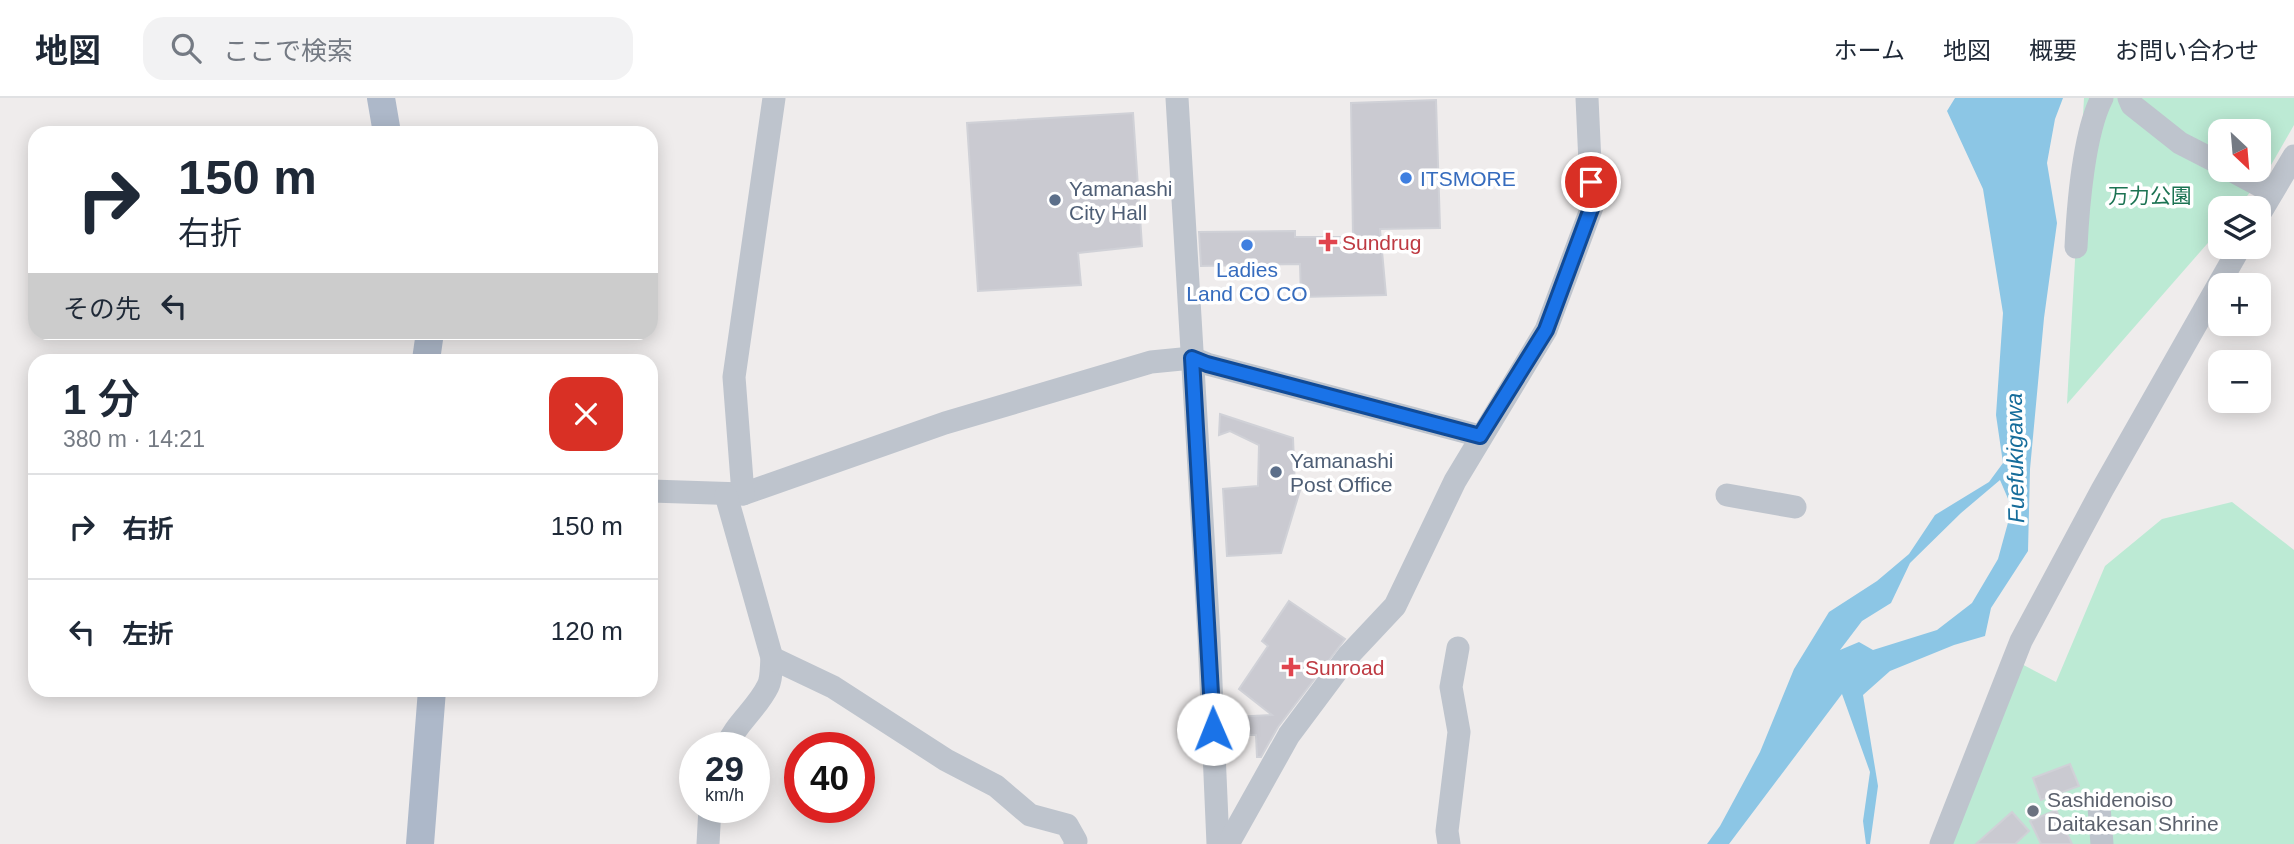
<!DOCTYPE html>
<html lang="ja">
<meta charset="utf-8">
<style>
body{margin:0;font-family:Arial,"Noto Sans JP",sans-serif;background:#f2f2f3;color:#1f2937;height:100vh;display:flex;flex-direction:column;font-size:26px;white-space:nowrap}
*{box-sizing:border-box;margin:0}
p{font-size:23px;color:#747a83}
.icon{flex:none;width:38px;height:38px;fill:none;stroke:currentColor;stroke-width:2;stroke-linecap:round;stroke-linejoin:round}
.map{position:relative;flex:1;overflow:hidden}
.side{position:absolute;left:28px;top:256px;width:630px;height:343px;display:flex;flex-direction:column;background:#fff;border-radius:21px;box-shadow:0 4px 18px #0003}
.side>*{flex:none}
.banner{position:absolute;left:28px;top:28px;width:630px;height:214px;border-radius:21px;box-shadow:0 4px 18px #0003;background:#fff;color:#1f2937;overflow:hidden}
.needle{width:46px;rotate:154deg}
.tools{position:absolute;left:2208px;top:21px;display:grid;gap:14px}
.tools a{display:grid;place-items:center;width:63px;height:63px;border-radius:14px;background:#fff;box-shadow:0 4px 18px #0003;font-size:35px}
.speed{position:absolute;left:679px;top:634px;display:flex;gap:14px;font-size:35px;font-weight:700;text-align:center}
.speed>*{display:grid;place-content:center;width:91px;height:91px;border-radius:50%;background:#fff;box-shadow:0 4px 18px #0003;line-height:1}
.speed small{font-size:18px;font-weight:400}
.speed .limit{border:10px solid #d22;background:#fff;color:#111}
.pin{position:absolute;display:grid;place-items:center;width:60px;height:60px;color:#fff;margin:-30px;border:4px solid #fff;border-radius:50%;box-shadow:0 2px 7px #0007}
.me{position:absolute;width:77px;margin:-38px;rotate:359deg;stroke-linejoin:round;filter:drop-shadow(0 0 5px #0008)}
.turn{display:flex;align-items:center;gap:24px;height:147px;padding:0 35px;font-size:32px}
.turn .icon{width:91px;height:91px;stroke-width:2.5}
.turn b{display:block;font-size:49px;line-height:60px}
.then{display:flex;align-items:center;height:66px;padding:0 35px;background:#0003;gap:14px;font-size:26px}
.round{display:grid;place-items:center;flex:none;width:74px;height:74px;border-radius:21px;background:#f2f2f3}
.summary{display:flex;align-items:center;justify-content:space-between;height:119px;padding:0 35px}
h1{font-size:42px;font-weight:600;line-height:52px}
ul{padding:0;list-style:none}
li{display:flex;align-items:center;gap:21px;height:105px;padding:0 35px;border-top:2px solid #e0e1e3}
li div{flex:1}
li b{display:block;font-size:26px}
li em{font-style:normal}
header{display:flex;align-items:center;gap:42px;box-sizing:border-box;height:98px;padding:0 35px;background:#fff;border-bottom:2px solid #e0e1e3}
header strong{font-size:33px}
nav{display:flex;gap:38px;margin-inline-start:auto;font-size:24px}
.search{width:490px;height:63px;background:#f2f2f3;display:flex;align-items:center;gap:18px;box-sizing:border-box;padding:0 24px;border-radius:21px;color:#747a83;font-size:26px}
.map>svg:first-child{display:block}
.green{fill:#bcead4;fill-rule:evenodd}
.water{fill:#8cc6e5;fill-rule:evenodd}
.building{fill:#cacad1;stroke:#d0d1d7;stroke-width:2}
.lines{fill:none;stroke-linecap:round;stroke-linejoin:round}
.minor{stroke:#bec4cd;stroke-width:23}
.major{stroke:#adb8c9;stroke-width:28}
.route-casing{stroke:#114b97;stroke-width:18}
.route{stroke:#1a73e8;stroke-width:12}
.shop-dot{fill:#3f7fe0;stroke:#fff;stroke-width:2.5}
.service-dot{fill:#5c6f8a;stroke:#fff;stroke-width:2.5}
.health-dot{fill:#e0444e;stroke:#fff;stroke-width:2.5}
.worship-dot{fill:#6b7280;stroke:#fff;stroke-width:2.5}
.labels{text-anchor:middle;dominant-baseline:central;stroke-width:7;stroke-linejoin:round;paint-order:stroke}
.shop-label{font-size:21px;fill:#366cbe;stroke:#fff;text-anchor:start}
.service-label{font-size:21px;fill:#4e5e75;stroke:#fff;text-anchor:start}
.park-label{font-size:21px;fill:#1c7353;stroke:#fff}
.health-label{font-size:21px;fill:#be3a42;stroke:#fff;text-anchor:start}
.worship-label{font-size:21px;fill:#5b616d;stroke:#fff;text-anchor:start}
.water-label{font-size:23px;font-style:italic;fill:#166d9b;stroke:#fff}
</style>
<header>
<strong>地図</strong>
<div class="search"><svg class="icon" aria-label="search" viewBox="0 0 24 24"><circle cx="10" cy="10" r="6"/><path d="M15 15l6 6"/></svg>ここで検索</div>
<nav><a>ホーム</a><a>地図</a><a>概要</a><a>お問い合わせ</a></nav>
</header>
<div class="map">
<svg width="2294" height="746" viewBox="0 0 2294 746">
<rect width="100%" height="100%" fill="#efecec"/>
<g class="green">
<path d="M2084,0H2294V27L2267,74L2237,110H2221V130L2067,306ZM2221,33H2259V72H2221Z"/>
<path d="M2232,404L2294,452V746H1942L2014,562L2056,584L2105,468L2162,421Z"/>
</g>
<path class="water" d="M1955,0H2063L2055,21L2047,65L2057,125L2044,220L2030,371L2028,453L1991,510L1985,538L1954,547L1890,573L1863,597L1878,688L1870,746H1866L1863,723L1870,674L1842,596L1729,746H1707L1720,728L1760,654L1794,571L1829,514L1877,483L1909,456L1935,417L1989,384L2003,365L1996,317L2003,215L1983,91L1947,13ZM2000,382L2012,410L1998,461L1972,505L1937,532L1873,552L1859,544L1840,552L1862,523L1891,505L1910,465L1961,415Z"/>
<g class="building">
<path d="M1436,2L1440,130L1380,131L1386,197L1301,199L1300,166L1201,168L1199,134L1295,133V139H1353L1351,5Z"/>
<path d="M1133,15L1142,148L1078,155L1081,187L978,193L967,25Z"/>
<path d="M1220,316L1293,340L1295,389H1301L1281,455L1227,458L1223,391L1258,388L1259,347L1230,333L1219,337Z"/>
<path d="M1289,503L1345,541L1278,629L1261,659H1257L1256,637H1234L1233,619L1272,617L1239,591L1268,548L1262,543Z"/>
<path d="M2070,666L2079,688L2041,702L2033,680Z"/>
<path d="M2056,712L2072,746H2041L2030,723Z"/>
<path d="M2012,714L2029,733L2015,746H1976Z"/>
</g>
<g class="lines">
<g class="minor">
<path d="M1177,0L1209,539L1218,746"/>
<path d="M2129,0L2132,7L2180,45L2221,66"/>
<path d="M2231,72L2272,94"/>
<path d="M2259,117L2294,58"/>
<path d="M2076,149C2078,108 2084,35 2102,0"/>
<path d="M651,393L743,396L945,325L1151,264L1192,260L1207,266L1480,338"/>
<path d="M743,396L734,279L774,0"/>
<path d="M726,397L772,560C771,569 772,580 768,588C757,611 735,626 726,649"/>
<path d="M1727,397L1795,409"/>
<path d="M772,560L833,589L946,662L996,688L1030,717L1067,727L1076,743L1075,746"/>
<path d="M2099,709L2102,746"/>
<path d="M708,746L710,709"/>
<path d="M1228,746L1289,637L1348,558L1395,508L1455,383L1546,232L1592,109L1587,0"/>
<path d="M1449,746L1447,733L1459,634L1451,589L1458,550"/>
<path d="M1941,746L2021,543L2102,392L2240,149"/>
</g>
<g class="major">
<path d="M381,0L387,35"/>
<path d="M426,262L430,234"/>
<path d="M420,746L432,592"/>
</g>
</g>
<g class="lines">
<defs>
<path id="route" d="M1213,631L1192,260L1207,266L1480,338L1546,232L1592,108L1591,84"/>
</defs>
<use href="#route" class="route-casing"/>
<use href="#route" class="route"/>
</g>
<g class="shop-dot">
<circle cx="1406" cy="80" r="7"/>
<circle cx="1247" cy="147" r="7"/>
</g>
<g class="service-dot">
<circle cx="1055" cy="102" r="7"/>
<circle cx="1276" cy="374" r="7"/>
</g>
<g class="health-dot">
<path d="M1324.5 133.5h7v7h7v7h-7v7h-7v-7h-7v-7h7z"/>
<path d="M1287.5 558.5h7v7h7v7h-7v7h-7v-7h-7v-7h7z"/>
</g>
<circle class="worship-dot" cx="2033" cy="713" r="7"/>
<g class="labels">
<g class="shop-label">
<text x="1420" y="80">ITSMORE</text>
<text x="1247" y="171" text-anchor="middle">Ladies<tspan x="1247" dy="24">Land CO CO</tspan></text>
</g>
<g class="service-label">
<text x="1069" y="90">Yamanashi<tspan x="1069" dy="24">City Hall</tspan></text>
<text x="1290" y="362">Yamanashi<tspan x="1290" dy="24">Post Office</tspan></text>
</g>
<g class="park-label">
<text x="2150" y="97">万力公園</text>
</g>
<g class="health-label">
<text x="1342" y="144">Sundrug</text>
<text x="1305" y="569">Sunroad</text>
</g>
<g class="worship-label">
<text x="2047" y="701">Sashidenoiso<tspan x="2047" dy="24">Daitakesan Shrine</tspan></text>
</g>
<g class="water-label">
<text transform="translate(2015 360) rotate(-91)">Fuefukigawa</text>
</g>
</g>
</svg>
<div class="tools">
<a><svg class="needle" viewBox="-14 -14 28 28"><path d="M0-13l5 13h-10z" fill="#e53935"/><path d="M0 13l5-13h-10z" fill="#747a83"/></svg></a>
<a><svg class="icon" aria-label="layers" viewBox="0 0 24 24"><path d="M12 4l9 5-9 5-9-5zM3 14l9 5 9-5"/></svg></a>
<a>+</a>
<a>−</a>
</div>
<div class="speed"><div>29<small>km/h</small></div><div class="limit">40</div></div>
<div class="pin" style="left:1591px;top:84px;background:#d93025"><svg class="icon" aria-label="arrive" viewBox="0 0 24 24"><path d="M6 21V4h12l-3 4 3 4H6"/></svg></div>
<svg class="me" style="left:1213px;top:631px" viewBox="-20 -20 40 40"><circle r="19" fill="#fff"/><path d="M0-13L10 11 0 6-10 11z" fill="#1a73e8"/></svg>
<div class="banner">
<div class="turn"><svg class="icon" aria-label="right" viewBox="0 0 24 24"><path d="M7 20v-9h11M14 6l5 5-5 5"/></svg><div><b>150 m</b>右折</div></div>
<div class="then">その先<svg class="icon" aria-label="left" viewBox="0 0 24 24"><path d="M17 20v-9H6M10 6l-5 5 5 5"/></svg></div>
</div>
<section class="side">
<div class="summary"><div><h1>1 分</h1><p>380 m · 14:21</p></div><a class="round" style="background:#d93025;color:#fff"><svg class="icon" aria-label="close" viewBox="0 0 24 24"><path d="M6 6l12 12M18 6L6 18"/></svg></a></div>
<ul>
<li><svg class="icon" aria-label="right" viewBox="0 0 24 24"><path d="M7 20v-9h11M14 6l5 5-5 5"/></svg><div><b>右折</b></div><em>150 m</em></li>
<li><svg class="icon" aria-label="left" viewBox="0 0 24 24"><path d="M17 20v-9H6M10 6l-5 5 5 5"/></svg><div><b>左折</b></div><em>120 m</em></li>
</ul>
</section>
</div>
